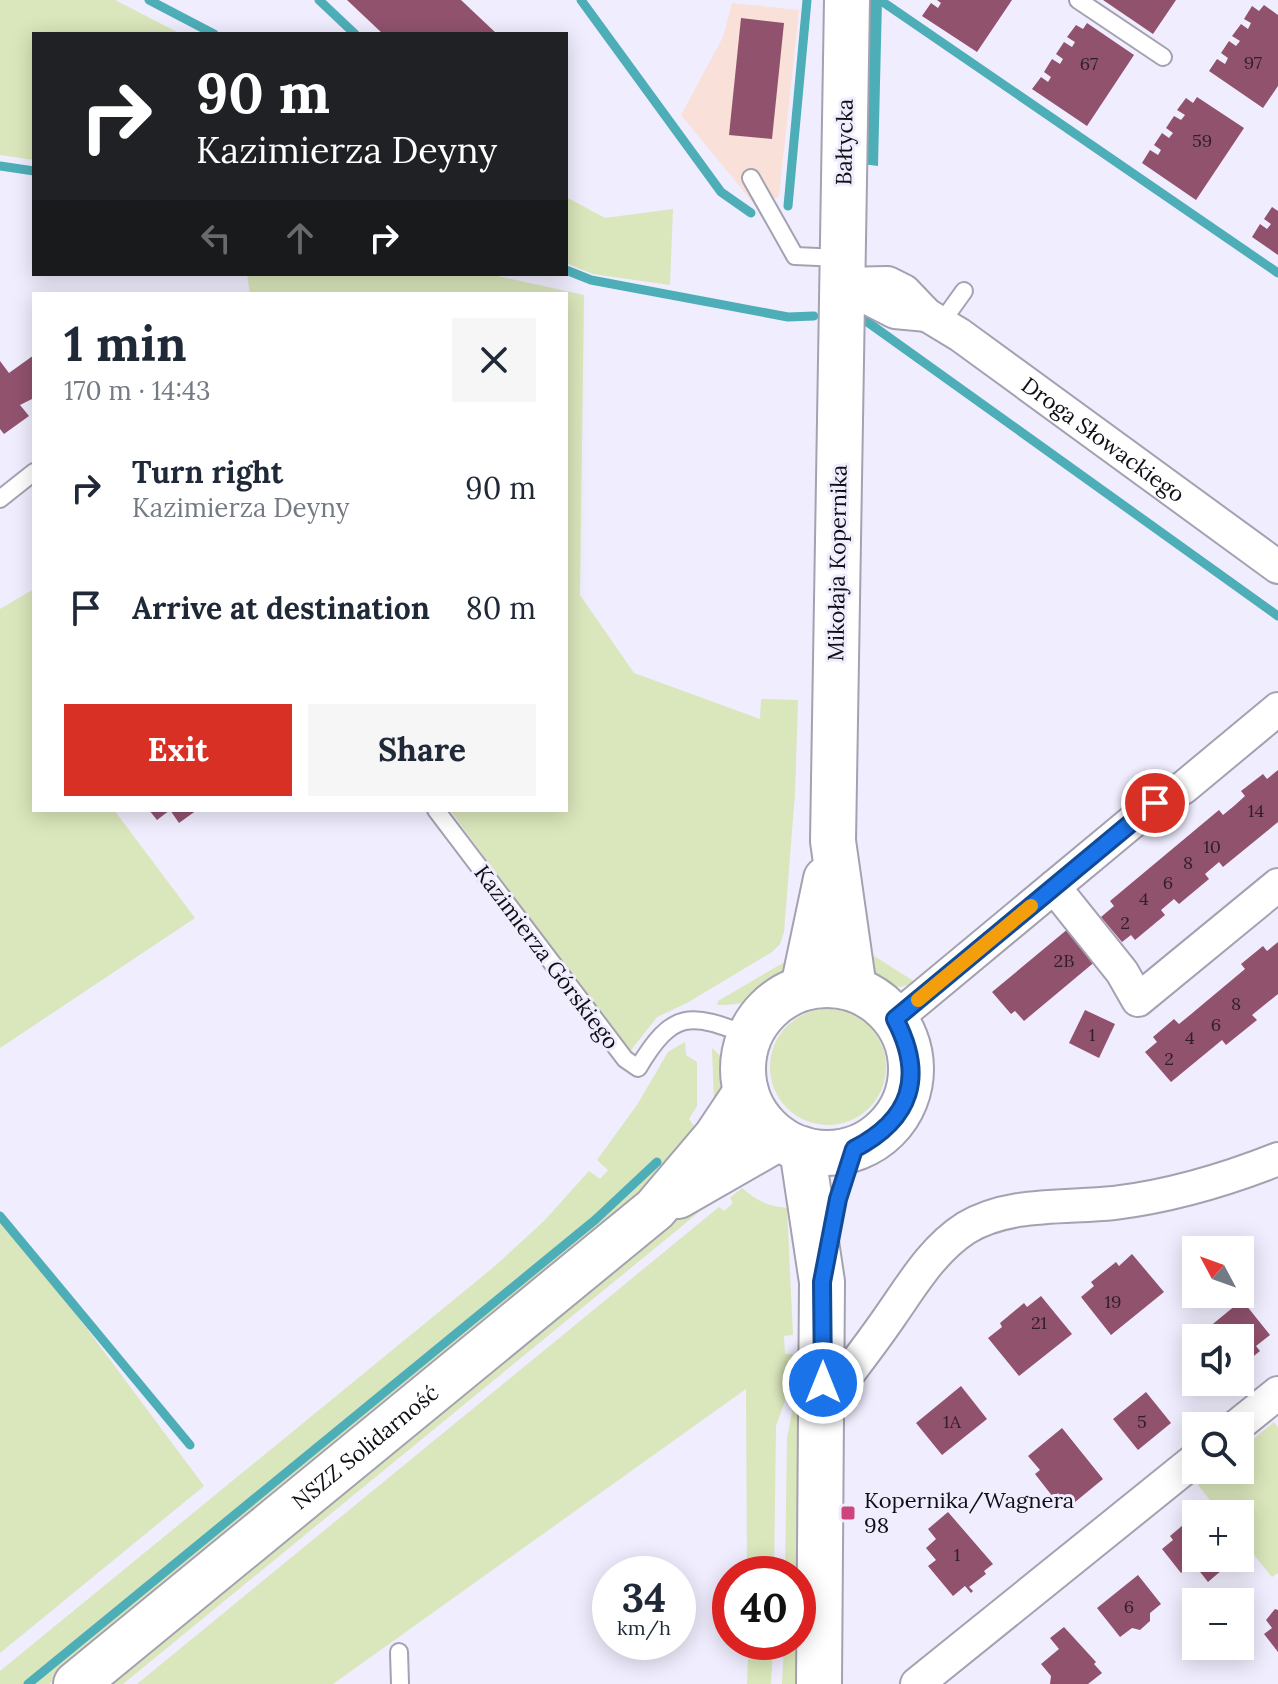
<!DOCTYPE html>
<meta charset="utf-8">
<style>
body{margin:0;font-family:Lora,serif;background:#f6f6f7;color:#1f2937;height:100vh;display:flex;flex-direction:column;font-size:30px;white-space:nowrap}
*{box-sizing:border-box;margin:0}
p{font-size:26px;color:#747a83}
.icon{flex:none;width:44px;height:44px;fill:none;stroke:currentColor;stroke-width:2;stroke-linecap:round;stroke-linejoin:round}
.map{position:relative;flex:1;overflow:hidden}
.panel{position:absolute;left:32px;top:292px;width:536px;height:520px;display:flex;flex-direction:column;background:#fff;border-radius:0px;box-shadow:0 4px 20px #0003}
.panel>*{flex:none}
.hud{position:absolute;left:32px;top:32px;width:536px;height:244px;border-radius:0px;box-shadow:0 4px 20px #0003;background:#202124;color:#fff;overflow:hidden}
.needle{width:52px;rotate:311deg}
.buttons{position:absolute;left:1182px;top:1236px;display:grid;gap:16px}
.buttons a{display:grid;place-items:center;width:72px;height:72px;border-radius:0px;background:#fff;box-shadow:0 4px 20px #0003;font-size:40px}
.speed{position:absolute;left:592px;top:1556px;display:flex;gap:16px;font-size:40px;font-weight:700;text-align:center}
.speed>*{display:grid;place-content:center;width:104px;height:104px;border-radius:50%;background:#fff;box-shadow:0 4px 20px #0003;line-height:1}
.speed small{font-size:20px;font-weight:400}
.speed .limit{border:12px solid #d22;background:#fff;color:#111}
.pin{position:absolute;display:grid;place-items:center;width:68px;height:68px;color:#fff;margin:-34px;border:4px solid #fff;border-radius:50%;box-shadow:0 2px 8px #0007}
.me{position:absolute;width:88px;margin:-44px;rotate:0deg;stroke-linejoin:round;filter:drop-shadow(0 0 6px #0008)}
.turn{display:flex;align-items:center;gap:28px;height:168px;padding:0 32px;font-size:36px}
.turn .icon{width:104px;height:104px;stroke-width:2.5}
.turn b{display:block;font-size:56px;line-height:68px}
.lanes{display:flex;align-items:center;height:76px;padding:0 32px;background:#0003;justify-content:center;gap:40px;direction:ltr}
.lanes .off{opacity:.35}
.round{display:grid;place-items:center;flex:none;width:84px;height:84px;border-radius:0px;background:#f6f6f7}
.head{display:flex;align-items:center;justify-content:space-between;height:136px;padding:0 32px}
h1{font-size:48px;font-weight:800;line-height:60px}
.cta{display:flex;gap:16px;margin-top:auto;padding:16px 32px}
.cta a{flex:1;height:92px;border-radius:0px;background:#d93025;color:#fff;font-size:32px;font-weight:800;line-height:92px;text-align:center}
.cta a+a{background:#f6f6f7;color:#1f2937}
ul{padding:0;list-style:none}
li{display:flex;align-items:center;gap:24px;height:120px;padding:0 32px}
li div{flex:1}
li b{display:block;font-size:30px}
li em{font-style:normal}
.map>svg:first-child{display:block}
.industrial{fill:#f9e0d8}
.green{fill:#dae6bb}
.water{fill:#4eaeb8}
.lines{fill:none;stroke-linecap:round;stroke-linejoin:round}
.stream{stroke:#4eaeb8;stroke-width:9}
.building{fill:#91526e}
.lane-casing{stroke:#a4a1b1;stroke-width:20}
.street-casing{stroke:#a4a1b1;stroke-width:36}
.secondary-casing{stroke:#a4a1b1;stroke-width:48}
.lane{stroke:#fff;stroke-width:16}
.street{stroke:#fff;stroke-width:32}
.secondary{stroke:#fff;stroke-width:44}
.route-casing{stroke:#114b97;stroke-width:20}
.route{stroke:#1a73e8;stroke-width:14}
.slow{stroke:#f59e0b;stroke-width:14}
.poi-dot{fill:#ce447d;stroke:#f0edfe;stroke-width:3}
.labels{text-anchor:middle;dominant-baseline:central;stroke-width:6;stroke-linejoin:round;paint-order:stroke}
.number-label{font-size:18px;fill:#301f2a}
.street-label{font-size:22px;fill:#0f0e14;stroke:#f0edfe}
.poi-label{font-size:22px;fill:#0f0e14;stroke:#f0edfe;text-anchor:start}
</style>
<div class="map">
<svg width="1278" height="1684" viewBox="0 0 1278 1684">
<rect width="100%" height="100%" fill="#f0edfe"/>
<path class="industrial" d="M732,3L799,10L779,196L759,210L681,115L723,37Z"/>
<g class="green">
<path d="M0,0H115L181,34H34V160L0,155Z"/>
<path d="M566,197L605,218L673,209L670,285L593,274L566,263Z"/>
<path d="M247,274H489L584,295L580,595L634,673L760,719L761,699L798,700L795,794L784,932L780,944L772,952L687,1003L657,1017L628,1054L450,810H566V294H250Z"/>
<path d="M34,589V810H114L195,918L0,1048V609Z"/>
<path d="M863,953L874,956L915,982C904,988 880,991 872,979C868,972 866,961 863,953Z"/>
<path d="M798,954C779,991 760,1005 717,1005L718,1001Z"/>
<circle cx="828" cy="1067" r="58"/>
<path d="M685,1042L686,1055L697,1062V1106L689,1119L701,1136L587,1243L49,1684H0V1671L495,1266L544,1221L589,1171L600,1179L608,1170L597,1160L637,1105L668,1052Z"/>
<path d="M712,1048L728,1063L729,1087L714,1102Z"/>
<path d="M733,1176L737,1181L123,1684H104L664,1225Z"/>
<path d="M742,1188C757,1201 767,1206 787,1208L793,1335L784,1336L785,1354H793L791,1384L776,1426L774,1574H747L746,1389L333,1684H137L719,1207L724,1211L733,1203L730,1198Z"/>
<path d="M796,1208H803L809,1327L805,1610L798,1616V1574H785L787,1438L792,1412L801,1388L805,1370L801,1350L802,1301Z"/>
<path d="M0,1212L204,1486L0,1653Z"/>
<path d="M1274,1422L1278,1427V1573L1272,1577L1240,1538V1514H1221L1198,1485L1216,1470H1240V1450Z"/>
<path d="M793,1643L805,1650V1684H782L784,1644Z"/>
<path d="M773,1648L771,1684H747L748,1659Z"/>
</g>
<path class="water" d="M865,0H882L878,166L862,164Z"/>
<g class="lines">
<g class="stream">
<path d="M149,0L214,34"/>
<path d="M319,0L355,34"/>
<path d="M581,0L721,192L751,213"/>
<path d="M880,0L1278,273"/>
<path d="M0,166L34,171"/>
<path d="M788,206L807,0"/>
<path d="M566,270L591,280L788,317L814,316"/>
<path d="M866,321L1278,616"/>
<path d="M0,1216L190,1445"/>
<path d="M28,1684L595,1220L657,1162"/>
</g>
</g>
<g class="building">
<path d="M347,0H461L497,34H383Z"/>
<path d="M937,0H1012L977,52L922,16L931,3L938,8L941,3Z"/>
<path d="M1103,0H1176L1153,34Z"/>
<path d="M1264,5L1278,15V86L1263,108L1209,71L1217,59L1225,64L1228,58L1221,53L1229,41L1236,46L1240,41L1232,36L1241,24L1248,29L1251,23L1244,19L1252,6L1259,11Z"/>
<path d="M741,18L784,23L772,139L729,135Z"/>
<path d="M1087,23L1134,55L1087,126L1032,89L1041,77L1048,82L1051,77L1044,72L1052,59L1060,64L1063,59L1056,54L1064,42L1072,47L1075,42L1067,37L1076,25L1083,29Z"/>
<path d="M1197,97L1244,128L1196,200L1142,163L1150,150L1158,155L1161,150L1154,145L1162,133L1169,138L1173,133L1166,128L1174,116L1181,120L1185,115L1177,110L1186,98L1193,103Z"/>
<path d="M1272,207L1278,211V255L1252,237L1260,224L1267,229L1271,224L1264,219Z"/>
<path d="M34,355V398L20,405L29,416L4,434L0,429V361L9,373Z"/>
<path d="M1278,770V822L1223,867L1219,862L1205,874L1209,879L1179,904L1174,899L1161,910L1165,915L1135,940L1131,935L1122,942L1101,917L1114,906L1110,901L1219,810L1223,815L1234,806L1245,796L1241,791L1263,774L1267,779Z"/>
<path d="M149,810H197L179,823L170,810L157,820Z"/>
<path d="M1069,928L1097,960L1024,1021L1015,1011L1011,1014L992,992Z"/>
<path d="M1278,942V994L1252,1015L1257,1020L1226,1045L1222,1040L1171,1082L1145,1052L1157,1042L1153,1037L1174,1019L1179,1024L1190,1015L1245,969L1241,964L1263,946L1267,951Z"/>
<path d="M1085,1010L1115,1024L1099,1058L1069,1043Z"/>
<path d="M1132,1254L1164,1292L1111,1335L1081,1297L1094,1286L1091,1282L1116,1262L1119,1266Z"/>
<path d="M1041,1296L1072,1334L1019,1376L988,1338L1002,1327L1000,1323L1024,1303L1027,1307Z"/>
<path d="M1242,1300L1270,1335L1256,1346L1260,1351L1240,1367V1338H1196V1348L1191,1342Z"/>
<path d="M961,1386L987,1419L942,1455L916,1423Z"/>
<path d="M1146,1392L1171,1423L1138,1450L1113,1419Z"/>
<path d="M1062,1428L1103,1479L1069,1507L1058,1493L1053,1497L1035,1474L1040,1470L1028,1456Z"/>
<path d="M948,1512L993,1564L984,1571L986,1574L969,1587L973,1591L971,1593L965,1586L953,1596L928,1566L936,1560L926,1548L936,1539L928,1529Z"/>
<path d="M1196,1514V1558H1236L1208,1582L1193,1563L1181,1573L1162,1549L1173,1540L1170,1536Z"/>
<path d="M1138,1575L1161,1604L1150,1613V1621L1140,1630L1132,1628L1120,1637L1097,1608Z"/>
<path d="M1275,1609L1278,1610V1652L1264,1634L1272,1628L1266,1620Z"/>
<path d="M1064,1627L1096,1662L1094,1664L1102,1673L1088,1684H1050L1051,1676L1041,1664L1059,1649L1050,1638Z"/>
</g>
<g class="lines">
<defs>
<g id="lane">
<path d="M1078,0L1163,57"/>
<path d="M751,178L795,256L841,258"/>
<path d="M941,323L964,291"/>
<path d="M0,499L34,472"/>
<path d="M436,810L625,1059L638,1068C673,1010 689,1012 750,1036"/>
<path d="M399,1652L400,1684"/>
</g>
<g id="street">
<path id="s1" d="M841,284L888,283L904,291L927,315L960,335L1278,567"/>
<path d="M844,286L895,312L927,315"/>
<path d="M1054,887L1122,972L1138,1000L1278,885"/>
<path d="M895,1019L1155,803L1183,788L1278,709"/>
<path d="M823,1383L844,1379C860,1358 876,1337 891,1315C912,1285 933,1249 966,1228C1009,1202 1065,1208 1114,1203C1171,1196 1225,1180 1278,1159"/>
<path d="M1237,1426L1278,1393"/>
<path d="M917,1684L1196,1459"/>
</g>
<g id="secondary">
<path d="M847,0L833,841L854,989"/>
<circle cx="827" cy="1069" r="84"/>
<path d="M803,988L826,879"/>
<path d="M802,1149L822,1282L819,1684"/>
<path d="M678,1196L779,1138"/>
<path id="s2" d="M76,1684L655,1209L716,1137L746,1092"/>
</g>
</defs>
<use href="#lane" class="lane-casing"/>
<use href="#street" class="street-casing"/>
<use href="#secondary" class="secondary-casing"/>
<use href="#lane" class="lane"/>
<use href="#street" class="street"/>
<use href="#secondary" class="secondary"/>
</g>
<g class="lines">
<defs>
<path id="route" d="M823,1383L822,1282L838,1199L854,1149C912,1119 925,1076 895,1019L1155,803"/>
</defs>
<use href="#route" class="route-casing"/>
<use href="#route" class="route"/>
<path class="slow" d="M918,1000L1031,906"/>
</g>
<rect class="poi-dot" x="840" y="1505" width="16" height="16" rx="4"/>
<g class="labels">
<g class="number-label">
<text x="1253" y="62">97</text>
<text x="1089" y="63">67</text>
<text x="1202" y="140">59</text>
<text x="1256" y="810">14</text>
<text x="1212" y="846">10</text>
<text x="1188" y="862">8</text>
<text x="1168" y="882">6</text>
<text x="1144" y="898">4</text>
<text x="1125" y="922">2</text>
<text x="1064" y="960">2B</text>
<text x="1236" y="1003">8</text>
<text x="1216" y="1024">6</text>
<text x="1092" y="1034">1</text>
<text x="1190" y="1037">4</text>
<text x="1169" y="1058">2</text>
<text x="1113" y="1301">19</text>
<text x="1039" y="1322">21</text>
<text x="952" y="1421">1A</text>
<text x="1142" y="1421">5</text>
<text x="957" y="1554">1</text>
<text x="1129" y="1606">6</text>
</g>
<g class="street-label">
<text transform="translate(844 142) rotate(-89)">Bałtycka</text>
<text stroke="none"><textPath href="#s1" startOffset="314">Droga Słowackiego</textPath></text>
<text transform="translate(837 563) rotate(-89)">Mikołaja Kopernika</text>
<text transform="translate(547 957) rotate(53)">Kazimierza Górskiego</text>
<text stroke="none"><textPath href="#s2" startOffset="374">NSZZ Solidarność</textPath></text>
</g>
<g class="poi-label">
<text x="864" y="1500">Kopernika/Wagnera<tspan x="864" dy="25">98</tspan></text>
</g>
</g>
</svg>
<div class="buttons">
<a><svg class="needle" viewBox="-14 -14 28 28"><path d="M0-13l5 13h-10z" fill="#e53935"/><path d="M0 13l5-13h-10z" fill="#747a83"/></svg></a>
<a><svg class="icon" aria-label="sound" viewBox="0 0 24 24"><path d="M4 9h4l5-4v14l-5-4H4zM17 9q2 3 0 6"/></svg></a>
<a><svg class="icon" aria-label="search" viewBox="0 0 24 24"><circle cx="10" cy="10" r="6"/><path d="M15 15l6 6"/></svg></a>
<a>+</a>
<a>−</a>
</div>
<div class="speed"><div>34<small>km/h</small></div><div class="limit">40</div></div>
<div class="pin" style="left:1155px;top:803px;background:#d93025"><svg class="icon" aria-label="arrive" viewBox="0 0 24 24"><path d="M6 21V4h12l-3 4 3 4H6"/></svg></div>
<svg class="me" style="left:823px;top:1383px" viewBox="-20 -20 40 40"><circle r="17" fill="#1a73e8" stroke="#fff" stroke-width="3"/><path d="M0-11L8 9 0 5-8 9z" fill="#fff"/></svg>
<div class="hud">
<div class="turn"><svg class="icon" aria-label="right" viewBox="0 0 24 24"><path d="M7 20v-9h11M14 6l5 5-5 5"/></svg><div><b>90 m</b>Kazimierza Deyny</div></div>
<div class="lanes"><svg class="icon off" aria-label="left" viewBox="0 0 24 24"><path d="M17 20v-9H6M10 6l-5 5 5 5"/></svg><svg class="icon off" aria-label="ahead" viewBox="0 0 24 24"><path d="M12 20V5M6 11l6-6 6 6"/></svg><svg class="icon" aria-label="right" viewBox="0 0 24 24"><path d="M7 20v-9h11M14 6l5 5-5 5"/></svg></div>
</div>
<section class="panel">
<div class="head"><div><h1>1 min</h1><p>170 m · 14:43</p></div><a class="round"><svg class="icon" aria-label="close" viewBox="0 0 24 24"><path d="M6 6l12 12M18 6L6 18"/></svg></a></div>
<ul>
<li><svg class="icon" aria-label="right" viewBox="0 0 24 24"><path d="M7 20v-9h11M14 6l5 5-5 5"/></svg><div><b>Turn right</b><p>Kazimierza Deyny</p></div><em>90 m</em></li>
<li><svg class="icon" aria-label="arrive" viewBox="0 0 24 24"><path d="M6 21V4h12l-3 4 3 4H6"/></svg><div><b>Arrive at destination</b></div><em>80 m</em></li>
</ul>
<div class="cta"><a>Exit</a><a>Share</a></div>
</section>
</div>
